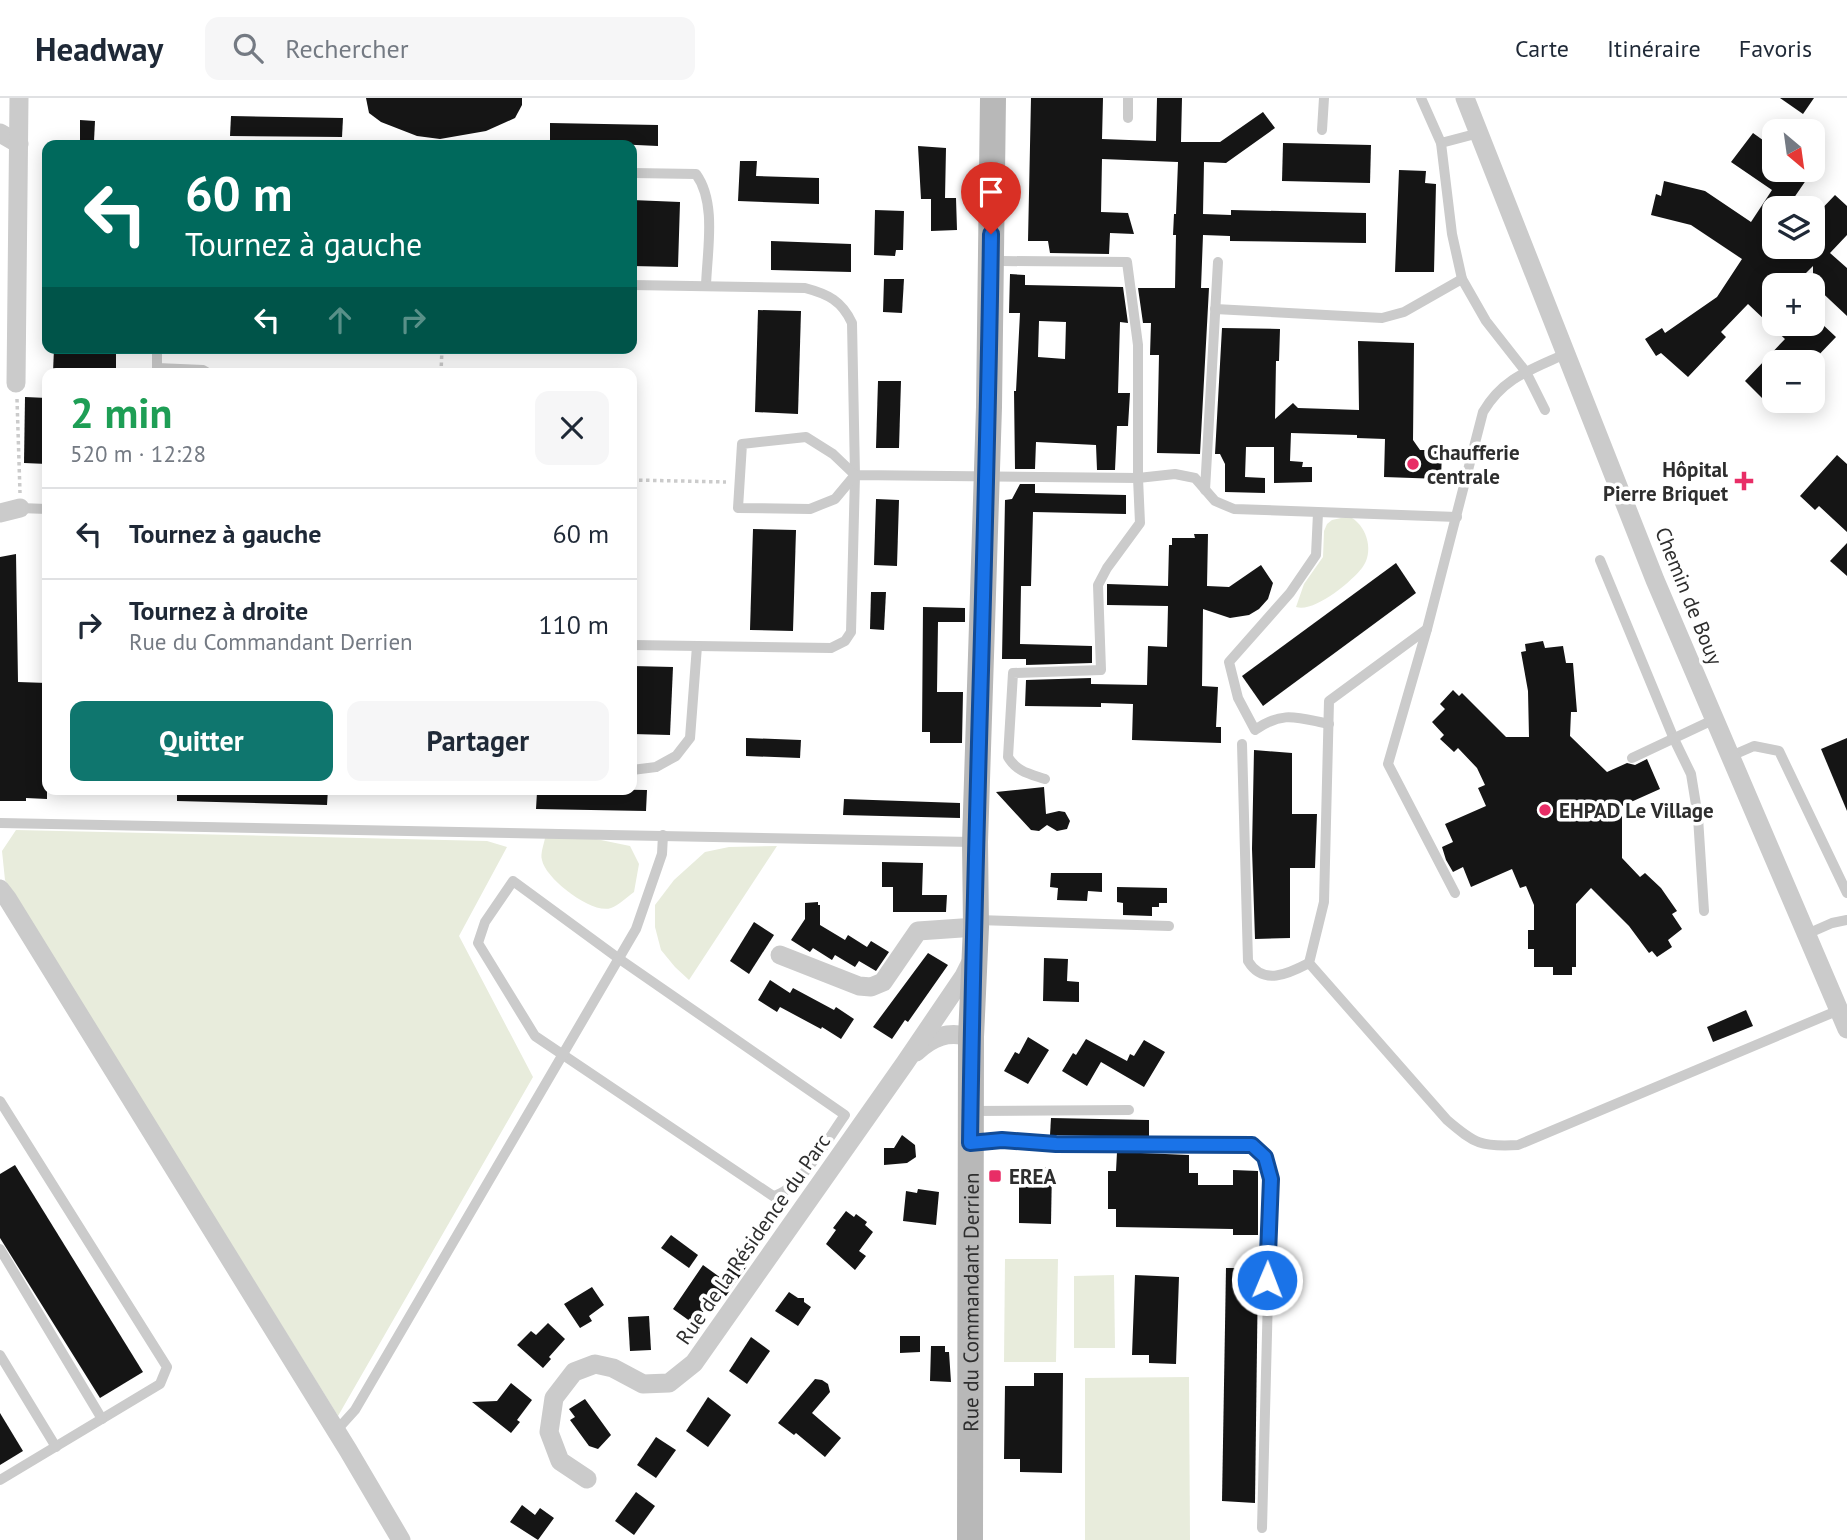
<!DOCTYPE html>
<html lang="fr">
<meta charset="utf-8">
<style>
body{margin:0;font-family:"PT Sans",sans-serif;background:#f6f6f7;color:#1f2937;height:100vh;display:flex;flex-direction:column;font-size:26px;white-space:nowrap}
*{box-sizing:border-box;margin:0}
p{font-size:23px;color:#747a83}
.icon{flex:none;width:38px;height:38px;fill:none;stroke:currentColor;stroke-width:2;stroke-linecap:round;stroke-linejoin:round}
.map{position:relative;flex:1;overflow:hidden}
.drawer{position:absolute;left:42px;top:270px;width:595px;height:427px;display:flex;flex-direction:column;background:#fff;border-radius:14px;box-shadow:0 4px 18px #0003}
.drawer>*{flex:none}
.guide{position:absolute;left:42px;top:42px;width:595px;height:214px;border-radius:14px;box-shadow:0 4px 18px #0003;background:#00695c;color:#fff;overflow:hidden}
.needle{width:46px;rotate:151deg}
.tools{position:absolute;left:1762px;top:21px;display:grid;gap:14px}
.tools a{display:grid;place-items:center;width:63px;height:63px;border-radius:14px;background:#fff;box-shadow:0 4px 18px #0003;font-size:35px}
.pin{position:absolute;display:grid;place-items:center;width:60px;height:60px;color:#fff;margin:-72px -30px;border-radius:50% 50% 50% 0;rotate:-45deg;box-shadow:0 0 7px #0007}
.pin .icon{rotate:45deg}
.me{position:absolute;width:77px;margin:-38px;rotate:1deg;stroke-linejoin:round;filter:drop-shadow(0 0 5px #0008)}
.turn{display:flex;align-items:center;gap:24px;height:147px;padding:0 28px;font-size:32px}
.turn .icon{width:91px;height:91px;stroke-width:2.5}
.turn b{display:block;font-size:49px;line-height:60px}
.lanes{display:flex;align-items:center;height:66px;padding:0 28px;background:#0003;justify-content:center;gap:35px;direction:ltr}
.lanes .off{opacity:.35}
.round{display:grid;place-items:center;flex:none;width:74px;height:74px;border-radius:14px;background:#f6f6f7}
.head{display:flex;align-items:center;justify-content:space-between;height:119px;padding:0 28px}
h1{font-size:42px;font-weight:700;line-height:52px;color:#1e9e55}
.action{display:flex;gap:14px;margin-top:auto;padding:14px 28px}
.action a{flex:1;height:80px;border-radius:14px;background:#0f766e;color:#fff;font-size:28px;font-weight:700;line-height:80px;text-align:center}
.action a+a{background:#f6f6f7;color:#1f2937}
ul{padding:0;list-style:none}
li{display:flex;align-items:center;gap:21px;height:91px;padding:0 28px;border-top:2px solid #e0e1e3}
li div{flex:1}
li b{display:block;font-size:26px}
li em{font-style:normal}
header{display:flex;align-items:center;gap:42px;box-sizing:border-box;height:98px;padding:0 35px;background:#fff;border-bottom:2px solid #e0e1e3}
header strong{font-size:33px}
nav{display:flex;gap:38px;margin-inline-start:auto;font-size:24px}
.search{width:490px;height:63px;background:#f6f6f7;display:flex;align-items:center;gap:18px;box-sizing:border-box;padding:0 24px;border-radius:14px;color:#747a83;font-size:26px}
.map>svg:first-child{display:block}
.green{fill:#e8ecdc}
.building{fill:#151515;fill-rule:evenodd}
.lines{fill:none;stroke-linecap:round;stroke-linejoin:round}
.path{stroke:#cbcbcb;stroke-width:3.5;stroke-dasharray:3.5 3.5;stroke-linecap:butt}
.lane{stroke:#cbcbcb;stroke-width:10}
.street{stroke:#cbcbcb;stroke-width:19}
.secondary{stroke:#b8b8b8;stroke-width:26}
.route-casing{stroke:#114b97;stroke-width:18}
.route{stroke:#1a73e8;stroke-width:12}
.poi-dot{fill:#e82d66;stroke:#fff;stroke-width:2.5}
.labels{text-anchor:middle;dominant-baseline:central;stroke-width:7;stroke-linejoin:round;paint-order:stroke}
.poi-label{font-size:21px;font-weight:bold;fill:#2e2e2e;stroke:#fff;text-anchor:start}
.street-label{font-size:21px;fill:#2e2e2e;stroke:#fff}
</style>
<header>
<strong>Headway</strong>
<div class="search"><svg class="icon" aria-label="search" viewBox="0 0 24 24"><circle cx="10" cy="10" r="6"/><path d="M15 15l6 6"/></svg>Rechercher</div>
<nav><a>Carte</a><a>Itinéraire</a><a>Favoris</a></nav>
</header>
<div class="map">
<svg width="1847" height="1442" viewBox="0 0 1847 1442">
<rect width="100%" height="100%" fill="#fff"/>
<g class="green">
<path d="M1341,420H1352C1368,430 1374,455 1362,470C1351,484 1314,515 1296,509L1304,486L1323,459L1324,433L1327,426L1332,422Z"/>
<path d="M16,732L487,743L507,749L459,838L533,979L338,1318L5,782L2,753Z"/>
<path d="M545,740L596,741L630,748L639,766L634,794C627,799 619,807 611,810C592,817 545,780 542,762C540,756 544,746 545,740Z"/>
<path d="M777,748L689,882L675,869L661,852L655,829V807L674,782L705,754L729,749Z"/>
<path d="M1005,1161H1058L1056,1264H1004Z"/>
<path d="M1114,1177L1115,1250H1074V1178Z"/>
<path d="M1189,1279L1190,1442H1085V1280Z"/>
</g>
<g class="building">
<path d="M366,0H522V7L515,20L486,33L440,41L417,38L381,24L369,15Z"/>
<path d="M1031,0H1103L1102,41L1156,43L1157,0H1182L1181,44H1220L1263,14L1275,30L1226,65L1204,64L1203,116L1231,117V112L1366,115V145L1230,143V138L1203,137L1201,190H1209L1200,356L1157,355L1159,257H1150L1151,225H1143L1138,190H1175L1176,137H1173L1174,116H1176L1178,64L1102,61L1101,114L1128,115L1134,136L1110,135L1109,156L1050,155L1048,143H1028Z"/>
<path d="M1780,0H1814L1803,16Z"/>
<path d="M231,18L343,20L342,39L230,38Z"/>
<path d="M80,22L95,23L94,43H80Z"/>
<path d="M550,25L658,27V48L550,43Z"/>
<path d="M1753,35L1774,50V72H1813L1787,110H1774V149H1813V120L1835,97L1847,108V137L1830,155L1847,170V218L1813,186V168L1794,187H1774V226H1815L1818,228L1821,225L1836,239L1812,264H1774V305L1766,297L1763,301L1745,283L1785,241L1748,206L1721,234L1726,239L1688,279L1661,255L1656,258L1645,241L1662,230L1665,235L1717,199L1742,161L1691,127L1651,117L1656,96L1661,98L1664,83L1705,93L1751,124L1772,92L1731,64Z"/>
<path d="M1283,45L1371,47L1370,85L1282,83Z"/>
<path d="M918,48L946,50L945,100H956L957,132L931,133V101H921Z"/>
<path d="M740,63H757L756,78L819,80V106L738,103Z"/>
<path d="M1399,72L1426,73L1425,85L1436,86L1434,174H1395Z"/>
<path d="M632,102L680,104L678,169L632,168Z"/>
<path d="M875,112L904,113L903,152H896L895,158L874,157Z"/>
<path d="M771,143L851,146V174L771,172Z"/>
<path d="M1010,176L1025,177V187L1123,189L1128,225L1120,224L1118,295H1130L1128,328H1117L1115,372H1097L1096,347L1036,344L1035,371H1015L1014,293H1016L1020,215H1009ZM1039,223L1066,224L1065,261L1038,259Z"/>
<path d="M884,181H904L902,215L883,214Z"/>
<path d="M758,212L801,213L798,316L755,314Z"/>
<path d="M1222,230L1280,231L1279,263H1276L1275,321L1293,305L1298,310L1359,312L1358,243L1414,245L1413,342L1420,352H1442L1441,381L1384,379L1385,341L1357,340V337L1291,335L1290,363L1303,364L1302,369H1312V384L1274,385V349H1246L1245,379L1265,380V395L1225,394V366L1220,356H1215Z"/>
<path d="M54,250H116V275H53Z"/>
<path d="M878,283H901L899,350H876Z"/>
<path d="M25,299L47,300V366L24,365Z"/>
<path d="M1837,357L1847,366V434L1819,408L1815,412L1800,398Z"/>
<path d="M1020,386H1035V395L1126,397V416L1033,414L1031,488H1021L1020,546L1092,548V565L1026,567V561H1002L1005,402L1012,401Z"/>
<path d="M876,401L899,402L897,468L874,467Z"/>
<path d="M753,431L796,432L793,533L750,532Z"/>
<path d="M1194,436H1208L1207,488L1229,489L1261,467L1273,485L1268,501L1259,511L1249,517L1230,520L1203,511L1202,588L1218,589L1216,629H1221V645L1132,642L1133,606L1101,605V609L1025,608L1026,582L1091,580V586L1147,587L1148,548L1167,549L1168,508L1107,507V486L1168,488L1169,447H1172V440H1195Z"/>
<path d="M1847,445V478L1830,463Z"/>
<path d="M16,456L18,584L47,585V701L26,700V703H0V459Z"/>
<path d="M1396,465L1416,495L1263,608L1242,578Z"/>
<path d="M871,494H886L884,532L870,531Z"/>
<path d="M923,509L965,510V524H938L937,594H963L962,645H930V634H922Z"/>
<path d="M1543,543L1545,550L1563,548L1566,565H1573L1577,614H1571L1570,638L1607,674L1627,665L1635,667L1647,661L1660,691L1622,708V760L1640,779L1645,775L1661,790L1677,813L1672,816L1682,831L1668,842L1672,849L1657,859L1652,853L1649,855L1629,828L1591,790L1576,806V869H1572V877H1553V869H1534V851H1528V832H1534V807L1526,788L1520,790L1512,771L1471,789L1463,769L1453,774L1446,762L1442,749L1453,744L1445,726L1486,708L1478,690L1485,687L1477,670L1458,650L1454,654L1440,641L1444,637L1432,624L1445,611L1440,606L1453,592L1459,598L1462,595L1506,639H1529L1528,593L1521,554L1526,553L1525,546Z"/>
<path d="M632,568L673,569L670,637L632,636Z"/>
<path d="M746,640L801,642L800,660L746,658Z"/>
<path d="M1847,640V713L1821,651Z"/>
<path d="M1254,652L1292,655V716H1317L1315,770H1290V840L1255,841L1252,751Z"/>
<path d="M1044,689L1046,716L1059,713L1065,714L1070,723L1067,731L1057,733L1047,727L1039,733L1031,732L996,694Z"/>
<path d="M177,691H328L327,707L177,703Z"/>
<path d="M583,691L647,692L646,713L536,711L537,694L583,696Z"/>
<path d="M844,701L960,705V720L843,717Z"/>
<path d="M882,764L923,765L922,797H947L946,814H893V789H882Z"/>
<path d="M1051,775H1102V794L1088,793L1087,803L1057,802L1058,790L1050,789Z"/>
<path d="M1117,789L1167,790V805H1159V809H1152V818L1123,817V805L1117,804Z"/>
<path d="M818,804V807H820V827L845,842L848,837L867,849L871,843L889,854L876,873L859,863L855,869L835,857L832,862L813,850L810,854L791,842L805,821V805Z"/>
<path d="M754,824L774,837L749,876L730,863Z"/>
<path d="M928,855L948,867L908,924L905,922L892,941L873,929Z"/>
<path d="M1044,860L1068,861L1067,883L1079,884V904L1043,903Z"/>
<path d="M770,882L790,895L793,890L834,912L836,909L854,921L841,941L822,929L821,931L780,909L777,914L758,902Z"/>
<path d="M1746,912L1753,928L1713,944L1707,929Z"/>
<path d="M1028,939L1049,952L1028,986L1004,973L1015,954L1019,956Z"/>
<path d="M1086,941L1127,963L1130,956L1134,958L1144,942L1165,954L1144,989L1101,964L1087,988L1062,973L1073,955L1076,957Z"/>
<path d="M1051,1020L1149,1022V1039L1050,1037Z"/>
<path d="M902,1037L915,1047L916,1059L907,1065L884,1067V1050H894Z"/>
<path d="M1117,1054L1189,1057V1075H1198V1087H1233V1072L1258,1073V1137H1233V1131L1116,1129V1111H1108V1073H1116Z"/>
<path d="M15,1067L143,1274L100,1300L0,1140V1076Z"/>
<path d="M1019,1069H1052L1051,1126L1019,1125Z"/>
<path d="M918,1091L939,1094L936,1127L903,1123L906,1093L917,1095Z"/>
<path d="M846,1113L854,1119L856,1116L867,1124L865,1127L873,1134L859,1153L866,1158L855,1172L826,1146L836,1132L833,1130Z"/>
<path d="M671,1137L698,1157L689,1170L661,1150Z"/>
<path d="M736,1159L747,1168L726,1198L719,1193L694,1226L673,1211L703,1167L721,1180Z"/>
<path d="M1226,1170H1258L1255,1405L1222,1403Z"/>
<path d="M1135,1177L1179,1179L1176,1266L1149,1265V1257H1132Z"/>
<path d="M592,1189L604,1207L589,1218L592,1223L580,1230L564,1206Z"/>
<path d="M789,1194L798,1200H804V1204L811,1209L798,1228L775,1213Z"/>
<path d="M649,1218L651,1252L630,1253L628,1219Z"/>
<path d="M548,1225L565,1241L549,1259L551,1261L543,1270L517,1247L531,1233L536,1237Z"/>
<path d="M900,1238H920V1254L900,1255Z"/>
<path d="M751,1239L770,1253L747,1286L729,1273Z"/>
<path d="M931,1248H945V1254H949L951,1284L930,1283Z"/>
<path d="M1034,1275H1063L1062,1375L1020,1374V1361H1004L1005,1288H1034Z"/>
<path d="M815,1281L822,1282L828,1286L830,1294L812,1315L841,1340L825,1359L796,1335L794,1337L778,1325Z"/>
<path d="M511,1285L532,1302L517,1322L520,1324L511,1335L472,1304L497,1303Z"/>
<path d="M708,1299L731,1317L708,1349L686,1333Z"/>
<path d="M585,1301L611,1337L598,1351L589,1348L570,1322L575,1319L569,1311Z"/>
<path d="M0,1315L23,1353L0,1367Z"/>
<path d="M656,1339L676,1352L656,1380L637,1367Z"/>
<path d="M636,1394L655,1408L634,1437L615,1423Z"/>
<path d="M522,1407L535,1417L540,1410L554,1420L538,1442L510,1424Z"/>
</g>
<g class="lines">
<g class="path">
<path d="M441,275L442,250"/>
<path d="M17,301L20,395"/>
<path d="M632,382L726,384"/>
</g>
<g class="lane">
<path d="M1128,0V20"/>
<path d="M1421,0L1441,45"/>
<path d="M1322,32L1324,0"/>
<path d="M1479,35L1441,45L1452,136L1462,181L1486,223L1526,274L1545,312"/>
<path d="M632,75L696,76C717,105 707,153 706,188"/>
<path d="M1002,163L1127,164L1138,247V380L1140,425L1107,470L1098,487L1101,572L1013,575L1008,659C1017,674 1030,676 1045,681"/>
<path d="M632,187L805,190C828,196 842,203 852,225L855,377L851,534L845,543L831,550L632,547"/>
<path d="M1215,211L1382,220L1404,214L1462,181"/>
<path d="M157,270L203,272L208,275"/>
<path d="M157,274V250"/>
<path d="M855,377L833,356L806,339L742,346L738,410L810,411L835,401L855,377L1138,380L1175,376L1195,380L1215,403L1234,411L1457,419"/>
<path d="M1205,392L1218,164"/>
<path d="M20,410L47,411"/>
<path d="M1318,415L1316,457L1290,495L1229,564L1238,600L1255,632C1283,612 1298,620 1329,626"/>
<path d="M1600,462L1674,641L1691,676L1698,719L1704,813"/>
<path d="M1427,531L1329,603L1324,804L1309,865L1447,1022C1475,1046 1481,1049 1518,1047L1839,912"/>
<path d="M1242,646L1248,863C1263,888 1288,876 1309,865"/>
<path d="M1731,658L1754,648L1779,653L1847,795"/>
<path d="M1632,660L1715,621"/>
<path d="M632,672L656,669L676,658L690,640L697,548"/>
<path d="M0,725L972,744"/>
<path d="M513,783L618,860L845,1017C829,1039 799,1093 773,1098L535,938L478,845L485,824Z"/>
<path d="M1455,795L1388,666L1427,531L1483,314C1503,280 1530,272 1565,256"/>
<path d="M977,822L1169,828"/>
<path d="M1807,836L1832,825L1847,822"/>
<path d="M0,1003L167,1269L160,1286L0,1382"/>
<path d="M972,1013L1129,1012"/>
<path d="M971,1045L1002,1042L1056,1046L1252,1047C1265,1056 1269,1066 1271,1081L1262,1430"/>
<path d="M0,1151L102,1321"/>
<path d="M0,1257L56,1349"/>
<path d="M336,1333L355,1312L636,831L662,756L663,737"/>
</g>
<g class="street">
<path d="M1465,0L1655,482L1847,931"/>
<path d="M0,35L19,46"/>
<path d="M16,285L19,0"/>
<path d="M0,415L20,410"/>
<path d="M0,791L7,800L348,1352L401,1442"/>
<path d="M780,857L859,888L871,889L883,884L918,833L976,829"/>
<path d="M916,954C933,938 948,933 971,939"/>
<path d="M587,1381L560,1363L549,1334L554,1300L574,1274L595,1266L613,1270L643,1286L669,1285L694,1265L905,965L964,878L973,860"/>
</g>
<path class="secondary" id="s1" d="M970,1442L971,939L976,829L975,744L989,309L993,0"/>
</g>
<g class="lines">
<defs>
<path id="route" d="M991,136C987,439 974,742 970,1045L1002,1042L1056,1046L1252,1047L1265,1059L1271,1081L1267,1182"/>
</defs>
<use href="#route" class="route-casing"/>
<use href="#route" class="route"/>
</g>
<g class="poi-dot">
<circle cx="1413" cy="366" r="7"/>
<path d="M1740.5 372.5h7v7h7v7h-7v7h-7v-7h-7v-7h7z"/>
<circle cx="1545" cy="712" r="7"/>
<rect x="988" y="1071" width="14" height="14" rx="3.5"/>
</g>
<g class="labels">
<g class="poi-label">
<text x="1427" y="354">Chaufferie<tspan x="1427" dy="24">centrale</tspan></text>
<text x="1728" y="371" text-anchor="end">Hôpital<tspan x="1728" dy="24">Pierre Briquet</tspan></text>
<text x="1559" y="712">EHPAD Le Village</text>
<text x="1009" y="1078">EREA</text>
</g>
<g class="street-label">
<text transform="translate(1689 498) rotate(68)">Chemin de Bouy</text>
<text transform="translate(753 1141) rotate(-55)">Rue de la Résidence du Parc</text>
<text stroke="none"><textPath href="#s1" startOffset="238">Rue du Commandant Derrien</textPath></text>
</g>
</g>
</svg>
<div class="tools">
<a><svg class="needle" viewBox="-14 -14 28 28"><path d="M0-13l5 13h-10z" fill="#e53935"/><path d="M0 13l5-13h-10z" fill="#747a83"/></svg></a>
<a><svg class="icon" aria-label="layers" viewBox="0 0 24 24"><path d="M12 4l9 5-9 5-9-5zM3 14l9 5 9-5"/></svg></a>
<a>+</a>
<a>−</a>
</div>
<div class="pin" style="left:991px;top:136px;background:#d93025"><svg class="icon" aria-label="arrive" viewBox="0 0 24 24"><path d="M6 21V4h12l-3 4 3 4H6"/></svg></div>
<svg class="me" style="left:1267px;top:1182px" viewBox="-20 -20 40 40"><circle r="17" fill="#1a73e8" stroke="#fff" stroke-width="3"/><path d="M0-11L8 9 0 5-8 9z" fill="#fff"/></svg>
<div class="guide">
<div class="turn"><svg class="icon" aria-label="left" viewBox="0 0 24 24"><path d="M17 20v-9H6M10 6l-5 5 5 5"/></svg><div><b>60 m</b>Tournez à gauche</div></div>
<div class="lanes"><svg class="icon" aria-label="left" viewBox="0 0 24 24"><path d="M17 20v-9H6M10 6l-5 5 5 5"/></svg><svg class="icon off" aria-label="ahead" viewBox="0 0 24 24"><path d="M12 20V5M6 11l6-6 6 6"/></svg><svg class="icon off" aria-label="right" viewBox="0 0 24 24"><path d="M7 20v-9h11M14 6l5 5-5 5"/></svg></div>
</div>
<section class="drawer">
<div class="head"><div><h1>2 min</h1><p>520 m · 12:28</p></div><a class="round"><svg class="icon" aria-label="close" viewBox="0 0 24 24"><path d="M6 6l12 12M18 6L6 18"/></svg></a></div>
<ul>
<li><svg class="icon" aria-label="left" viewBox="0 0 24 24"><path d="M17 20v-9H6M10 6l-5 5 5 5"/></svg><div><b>Tournez à gauche</b></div><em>60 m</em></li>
<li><svg class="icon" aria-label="right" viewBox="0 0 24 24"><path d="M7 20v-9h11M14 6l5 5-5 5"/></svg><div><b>Tournez à droite</b><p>Rue du Commandant Derrien</p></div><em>110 m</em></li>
</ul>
<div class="action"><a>Quitter</a><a>Partager</a></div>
</section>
</div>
